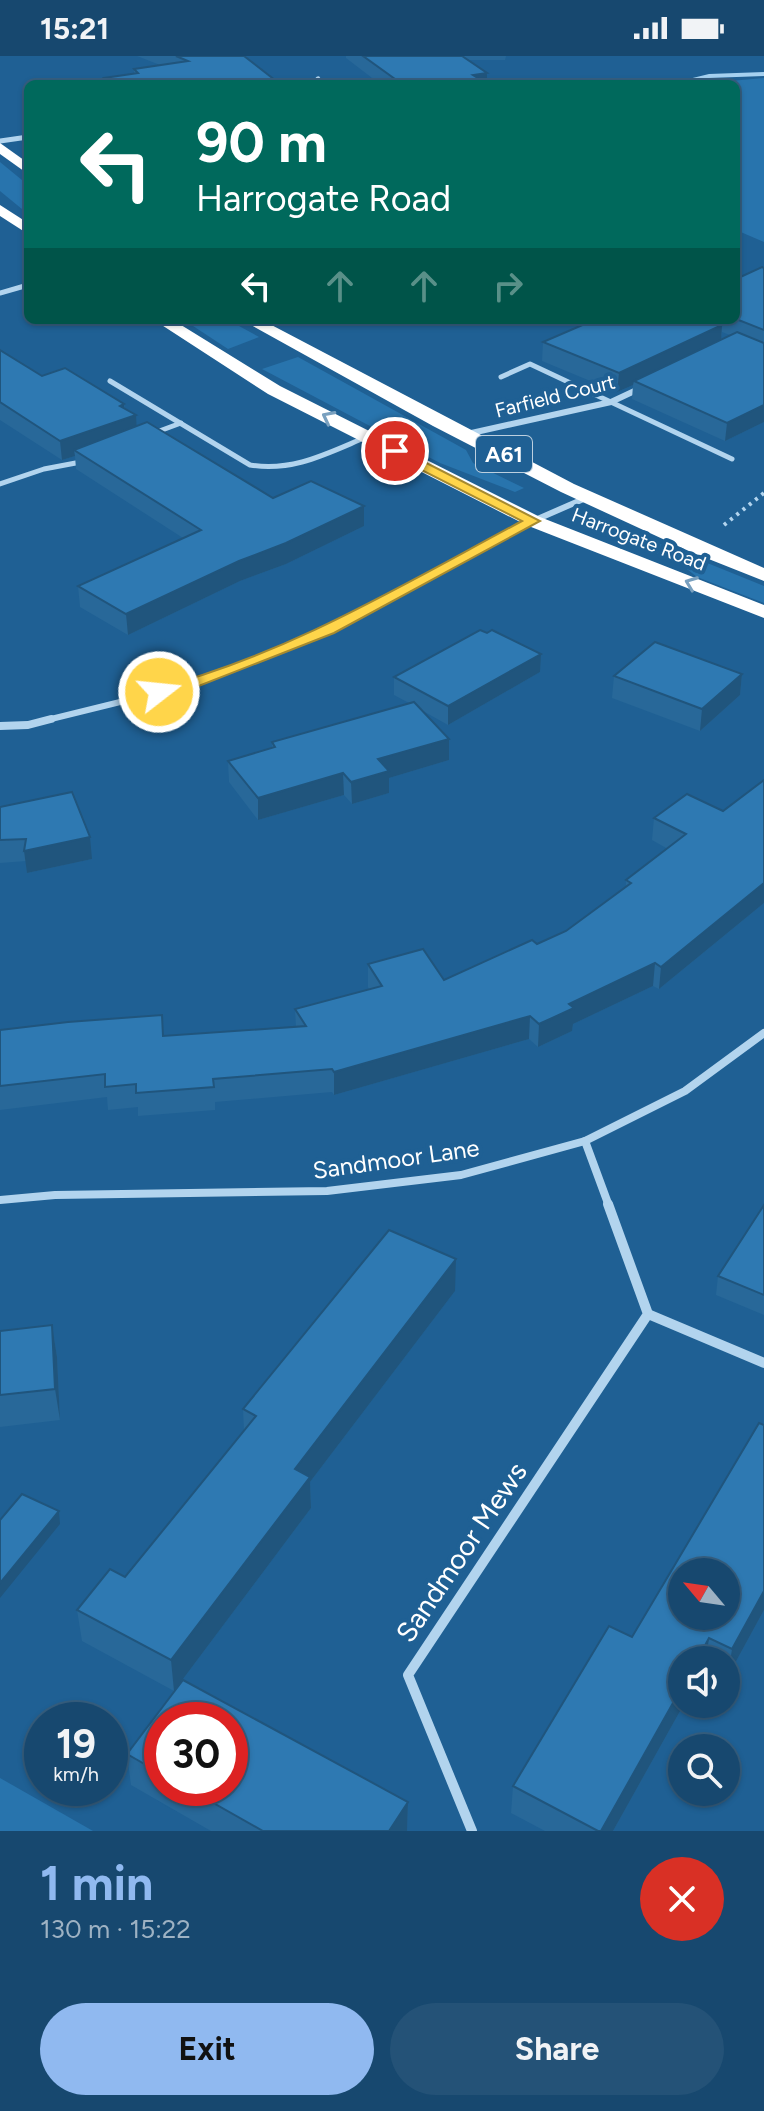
<!DOCTYPE html>
<meta charset="utf-8">
<style>
body{margin:0;font-family:Figtree,sans-serif;background:#245277;color:#f1f3f6;height:100vh;display:flex;flex-direction:column;font-size:30px;white-space:nowrap}
*{box-sizing:border-box;margin:0}
p{font-size:26px;color:#9eb2c3}
.icon{flex:none;width:44px;height:44px;fill:none;stroke:currentColor;stroke-width:2;stroke-linecap:round;stroke-linejoin:round}
.map{position:relative;height:1775px;overflow:hidden}
.details{display:flex;flex-direction:column;background:#17486f;flex:1}
.details>*{flex:none}
.hud{position:absolute;left:24px;top:24px;width:716px;height:244px;border-radius:12px;box-shadow:0 2px 6px #0004,0 0 0 2px #366082;background:#00695c;color:#fff;overflow:hidden}
.needle{width:52px;rotate:299deg}
.controls{position:absolute;left:668px;top:1502px;display:grid;gap:16px}
.controls a{display:grid;place-items:center;width:72px;height:72px;border-radius:50%;background:#17486f;box-shadow:0 2px 6px #0004,0 0 0 2px #366082;font-size:40px}
.speed{position:absolute;left:24px;top:1646px;display:flex;gap:16px;font-size:40px;font-weight:700;text-align:center}
.speed>*{display:grid;place-content:center;width:104px;height:104px;border-radius:50%;background:#17486f;box-shadow:0 2px 6px #0004,0 0 0 2px #366082;line-height:1}
.speed small{font-size:20px;font-weight:400}
.speed .limit{border:12px solid #d22;background:#fff;color:#111}
.pin{position:absolute;display:grid;place-items:center;width:68px;height:68px;color:#fff;margin:-34px;border:4px solid #fff;border-radius:50%;box-shadow:0 2px 8px #0007}
.me{position:absolute;width:88px;margin:-44px;rotate:74deg;stroke-linejoin:round;filter:drop-shadow(0 0 6px #0008)}
.turn{display:flex;align-items:center;gap:28px;height:168px;padding:0 40px;font-size:36px}
.turn .icon{width:104px;height:104px;stroke-width:2.5}
.turn b{display:block;font-size:56px;line-height:68px}
.lanes{display:flex;align-items:center;height:76px;padding:0 40px;background:#0003;justify-content:center;gap:40px;direction:ltr}
.lanes .off{opacity:.35}
.round{display:grid;place-items:center;flex:none;width:84px;height:84px;border-radius:42px;background:#245277}
.overview{display:flex;align-items:center;justify-content:space-between;height:136px;padding:0 40px}
h1{font-size:48px;font-weight:700;line-height:60px;color:#90b9f0}
.action{display:flex;gap:16px;margin-top:auto;padding:16px 40px}
.action a{flex:1;height:92px;border-radius:48px;background:#90b9f0;color:#111;font-size:32px;font-weight:700;line-height:92px;text-align:center}
.action a+a{background:#245277;color:#f1f3f6}
.status{display:flex;justify-content:space-between;align-items:center;height:56px;padding:0 40px;background:#17486f;direction:ltr}
.status svg{height:22px;fill:currentColor}
.map>svg:first-child{display:block}
.green{fill:#2874ad}
.lines{fill:none;stroke-linecap:round;stroke-linejoin:round}
.stream{fill:#a5d1f0;fill-rule:evenodd}
.path{stroke:#b2d4ee;stroke-width:4;stroke-dasharray:3 5;stroke-linecap:butt}
.lane{stroke:#b2d4ee;stroke-width:5}
.street-far3{stroke:#b2d4ee;stroke-width:5}
.street-far2{stroke:#b2d4ee;stroke-width:6}
.street-far1{stroke:#b2d4ee;stroke-width:8}
.street{stroke:#b2d4ee;stroke-width:10}
.highway{fill:#fff;fill-rule:evenodd}
.wall{fill:#286899;fill-rule:evenodd}
.shaded-wall{fill:#20557d}
.building{fill:#2e79b2;stroke:#20557d;stroke-width:2;fill-rule:evenodd}
.oneway{stroke:#79a0bf}
.route{fill:#ffd54a;stroke:#a68a30;stroke-width:2}
.labels{text-anchor:middle;dominant-baseline:central;stroke-width:8;stroke-linejoin:round;paint-order:stroke}
.far-street-label{font-size:20px;fill:#fff;stroke:#1f6094}
.shield{fill:#1f6094;stroke:#bccfdf;stroke-width:2}
.shield-label{font-size:22px;font-weight:bold;fill:#fff}
.street-label{font-size:24px;fill:#fff;stroke:#1f6094}
.near-street-label{font-size:28px;fill:#fff;stroke:#1f6094}
</style>
<div class="status"><b>15:21</b><svg viewBox="0 0 49 12"><path d="M0 12V9h3v3zM5 12V6h3v6zM10 12V3h3v9zM15 12V0h3v12zM26 1h20v11H26zM47 4h2v5h-2z"/></svg></div>
<div class="map">
<svg width="764" height="1775" viewBox="0 0 764 1775">
<rect width="100%" height="100%" fill="#1f6094"/>
<g class="green">
<path d="M764,22V186L736,174V28H696Z"/>
<path d="M0,106L28,129V158L0,135Z"/>
<path d="M184,264H228L259,281L228,293Z"/>
<path d="M298,301L466,394L473,407L524,432L515,436L440,407L262,313Z"/>
<path d="M658,487L764,530V547L697,521L678,506L649,494Z"/>
<path d="M0,1722L93,1775H0Z"/>
</g>
<g class="lines">
<path class="stream" d="M764,16V20L709,22L683,28H668L709,18Z"/>
<path class="path" d="M724,469L764,437"/>
<g class="lane">
<path d="M501,321L530,308L732,403"/>
<path d="M110,325L250,409C292,416 326,398 364,382"/>
<path d="M154,377L181,367"/>
<path d="M0,428L44,413L81,406"/>
</g>
<g class="street-far3">
<path d="M318,23L321,28"/>
<path d="M0,85L28,81"/>
<path d="M0,237L28,229"/>
</g>
<g class="street-far2">
<path d="M467,378L611,346L643,331"/>
<path d="M43,665L185,630L329,574L533,465L588,441"/>
</g>
<g class="street-far1">
<path d="M0,670L28,669L51,663"/>
<path d="M585,1085L609,1150"/>
<path d="M0,1144L55,1139L327,1135L461,1119L585,1085L685,1035L764,977"/>
</g>
<g class="street">
<path d="M648,1258L764,1307"/>
<path d="M472,1775L408,1619L648,1258L608,1148"/>
</g>
<g class="highway">
<path d="M0,87L28,107V118L0,98Z"/>
<path d="M0,149L28,167V178L0,160Z"/>
<path d="M154,264H173L280,330L540,461L764,549V562L526,469L268,338Z"/>
<path d="M242,264H262L574,428L764,512V525L691,496L561,436L433,370Z"/>
</g>
</g>
<g class="wall">
<path d="M137,0H244L280,28H105L104,22L134,17V13L160,9Z"/>
<path d="M346,0H506L505,4H468L487,17V28H380L346,2Z"/>
<path d="M764,212V366L725,385L632,343L633,329L617,336L542,305L543,286L594,264H736ZM722,276L730,279L721,283Z"/>
<path d="M0,294L42,320L124,348L125,352L136,370L273,442L364,450V470L286,508L240,525L128,579L80,551L78,530L183,482L76,413L75,400L62,404L0,364Z"/>
<path d="M540,616L448,669L423,655L449,704L389,722V737L352,748L344,739L258,764L229,726L228,705L272,692V686L409,647L394,639V621Z"/>
<path d="M742,618L740,639L700,675L612,642L614,620Z"/>
<path d="M764,724V847L659,933L653,930L573,968L572,975L538,991L529,983L334,1039L332,1036L215,1046V1054L138,1060V1051L108,1054L107,1041L0,1054V974L164,980L296,971L295,953L369,933L368,931V908L444,924L537,888L566,875L626,830V824L668,793L652,784L654,762L723,755Z"/>
<path d="M0,751L92,803L27,817L26,805L0,807Z"/>
<path d="M764,1149V1259L716,1239L718,1220Z"/>
<path d="M455,1235L310,1426L311,1452L174,1635L82,1585L77,1554L125,1521L244,1375L243,1353Z"/>
<path d="M52,1269L57,1301L60,1364L0,1371V1275Z"/>
<path d="M764,1554L728,1620H726V1604H682V1648H684L613,1775H545L511,1757L513,1730L632,1581Z"/>
<path d="M183,1624L408,1746L407,1775H211L131,1729L127,1698ZM162,1664H230V1732H162Z"/>
</g>
<g class="shaded-wall">
<path d="M487,17V28H471L473,19Z"/>
<path d="M722,269L721,287L634,325L633,329L617,336L619,317Z"/>
<path d="M124,348L125,362L136,359L137,378L74,394L75,400L62,404L60,385Z"/>
<path d="M764,349V366L725,385L727,367Z"/>
<path d="M364,450V470L286,508L240,525L128,579L126,558L239,505Z"/>
<path d="M541,598L540,616L448,669V650Z"/>
<path d="M742,618L740,639L700,675L702,653Z"/>
<path d="M449,683V704L389,722V737L352,748L351,726L378,703Z"/>
<path d="M343,717L344,739L258,764V742Z"/>
<path d="M90,781L92,803L27,817L24,795Z"/>
<path d="M764,827V847L659,933L661,911Z"/>
<path d="M655,907L653,930L573,968L572,975L538,991L539,968L569,948Z"/>
<path d="M530,960L529,983L334,1039V1016Z"/>
<path d="M456,1203L455,1235L310,1426L311,1452L174,1635L171,1604L295,1413Z"/>
<path d="M52,1269L57,1301L60,1364L55,1333Z"/>
<path d="M59,1455L60,1468L0,1542V1527Z"/>
<path d="M764,1535V1554L728,1620L732,1593Z"/>
<path d="M709,1582L706,1604H697Z"/>
<path d="M682,1631V1648H684L613,1775H601Z"/>
<path d="M408,1746L407,1775H389Z"/>
</g>
<g class="building">
<path d="M176,0H244L280,28H110L104,22L138,17L134,13L188,5Z"/>
<path d="M363,0H462L487,17L473,19L481,24L471,25L475,28H402Z"/>
<path d="M762,211L764,212V274L736,263V223Z"/>
<path d="M594,264H711L722,269L619,317L543,286Z"/>
<path d="M737,276L764,287V349L727,367L634,325Z"/>
<path d="M0,294L42,320L65,312L124,348L120,350L136,359L60,385L0,346Z"/>
<path d="M147,366L273,442L311,425L364,450L286,487L239,505L126,558L78,530L201,474L74,394Z"/>
<path d="M480,574L487,577L492,574L541,598L448,650L394,621Z"/>
<path d="M655,586L742,618L702,653L614,620Z"/>
<path d="M414,646L449,683L378,703L389,715L351,726L343,717L258,742L228,705L275,691L272,686Z"/>
<path d="M764,724V827L661,911L655,907L569,948L574,952L539,968L530,960L334,1016L332,1013L213,1023L214,1031L136,1037V1028L105,1031V1018L0,1030V974L68,966L162,959L163,980L306,970L295,953L382,930L368,908L423,893L444,924L532,884L537,888L566,875L631,827L626,824L686,778L654,762L687,738L723,755Z"/>
<path d="M72,736L90,781L24,795L26,783L0,784V751Z"/>
<path d="M764,1149V1239L718,1220Z"/>
<path d="M389,1174L456,1203L295,1413L310,1421L171,1604L77,1554L110,1513L125,1521L256,1360L243,1353Z"/>
<path d="M52,1269L55,1333L0,1339V1275Z"/>
<path d="M759,1367L764,1369V1535L732,1593L709,1582L697,1604H682V1631L601,1775H598L513,1730L609,1570L632,1581ZM682,1516H726V1560H682Z"/>
<path d="M22,1438L59,1455L0,1527V1464Z"/>
<path d="M183,1624L408,1746L389,1775H263L187,1732H230V1664H162V1718L127,1698Z"/>
</g>
<defs><path id="oneway-chevron" d="M-2-3.5L2.5 0L-2 3.5" fill="none" stroke-width="1.6" stroke-linecap="round" stroke-linejoin="round" transform="scale(2)"/></defs>
<g class="oneway">
<use href="#oneway-chevron" transform="translate(328 361) rotate(-153)"/>
<use href="#oneway-chevron" transform="translate(691 527) rotate(-159)"/>
</g>
<path class="route" d="M395,391L540,465L334,577L191,633L154,640V633C285,600 404,528 522,465L390,398L388,395Z"/>
<g class="labels">
<g class="far-street-label">
<text transform="translate(555 340) rotate(-14)">Farfield Court</text>
<text transform="translate(639 483) rotate(21)">Harrogate Road</text>
</g>
<rect class="shield" x="476" y="380" width="56" height="36" rx="6"/>
<g class="shield-label">
<text x="504" y="398">A61</text>
</g>
<g class="street-label">
<text transform="translate(396 1103) rotate(-8)">Sandmoor Lane</text>
</g>
<g class="near-street-label">
<text transform="translate(461 1496) rotate(-56)">Sandmoor Mews</text>
</g>
</g>
</svg>
<div class="controls">
<a><svg class="needle" viewBox="-14 -14 28 28"><path d="M0-13l5 13h-10z" fill="#e53935"/><path d="M0 13l5-13h-10z" fill="#9eb2c3"/></svg></a>
<a><svg class="icon" aria-label="sound" viewBox="0 0 24 24"><path d="M4 9h4l5-4v14l-5-4H4zM17 9q2 3 0 6"/></svg></a>
<a><svg class="icon" aria-label="search" viewBox="0 0 24 24"><circle cx="10" cy="10" r="6"/><path d="M15 15l6 6"/></svg></a>
</div>
<div class="speed"><div>19<small>km/h</small></div><div class="limit">30</div></div>
<div class="pin" style="left:395px;top:395px;background:#d93025"><svg class="icon" aria-label="arrive" viewBox="0 0 24 24"><path d="M6 21V4h12l-3 4 3 4H6"/></svg></div>
<svg class="me" style="left:159px;top:636px" viewBox="-20 -20 40 40"><circle r="17" fill="#ffd54a" stroke="#fff" stroke-width="3"/><path d="M0-11L8 9 0 5-8 9z" fill="#fff"/></svg>
<div class="hud">
<div class="turn"><svg class="icon" aria-label="left" viewBox="0 0 24 24"><path d="M17 20v-9H6M10 6l-5 5 5 5"/></svg><div><b>90 m</b>Harrogate Road</div></div>
<div class="lanes"><svg class="icon" aria-label="left" viewBox="0 0 24 24"><path d="M17 20v-9H6M10 6l-5 5 5 5"/></svg><svg class="icon off" aria-label="ahead" viewBox="0 0 24 24"><path d="M12 20V5M6 11l6-6 6 6"/></svg><svg class="icon off" aria-label="ahead" viewBox="0 0 24 24"><path d="M12 20V5M6 11l6-6 6 6"/></svg><svg class="icon off" aria-label="right" viewBox="0 0 24 24"><path d="M7 20v-9h11M14 6l5 5-5 5"/></svg></div>
</div>
</div>
<section class="details">
<div class="overview"><div><h1>1 min</h1><p>130 m · 15:22</p></div><a class="round" style="background:#d93025;color:#fff"><svg class="icon" aria-label="close" viewBox="0 0 24 24"><path d="M6 6l12 12M18 6L6 18"/></svg></a></div>
<div class="action"><a>Exit</a><a>Share</a></div>
</section>
